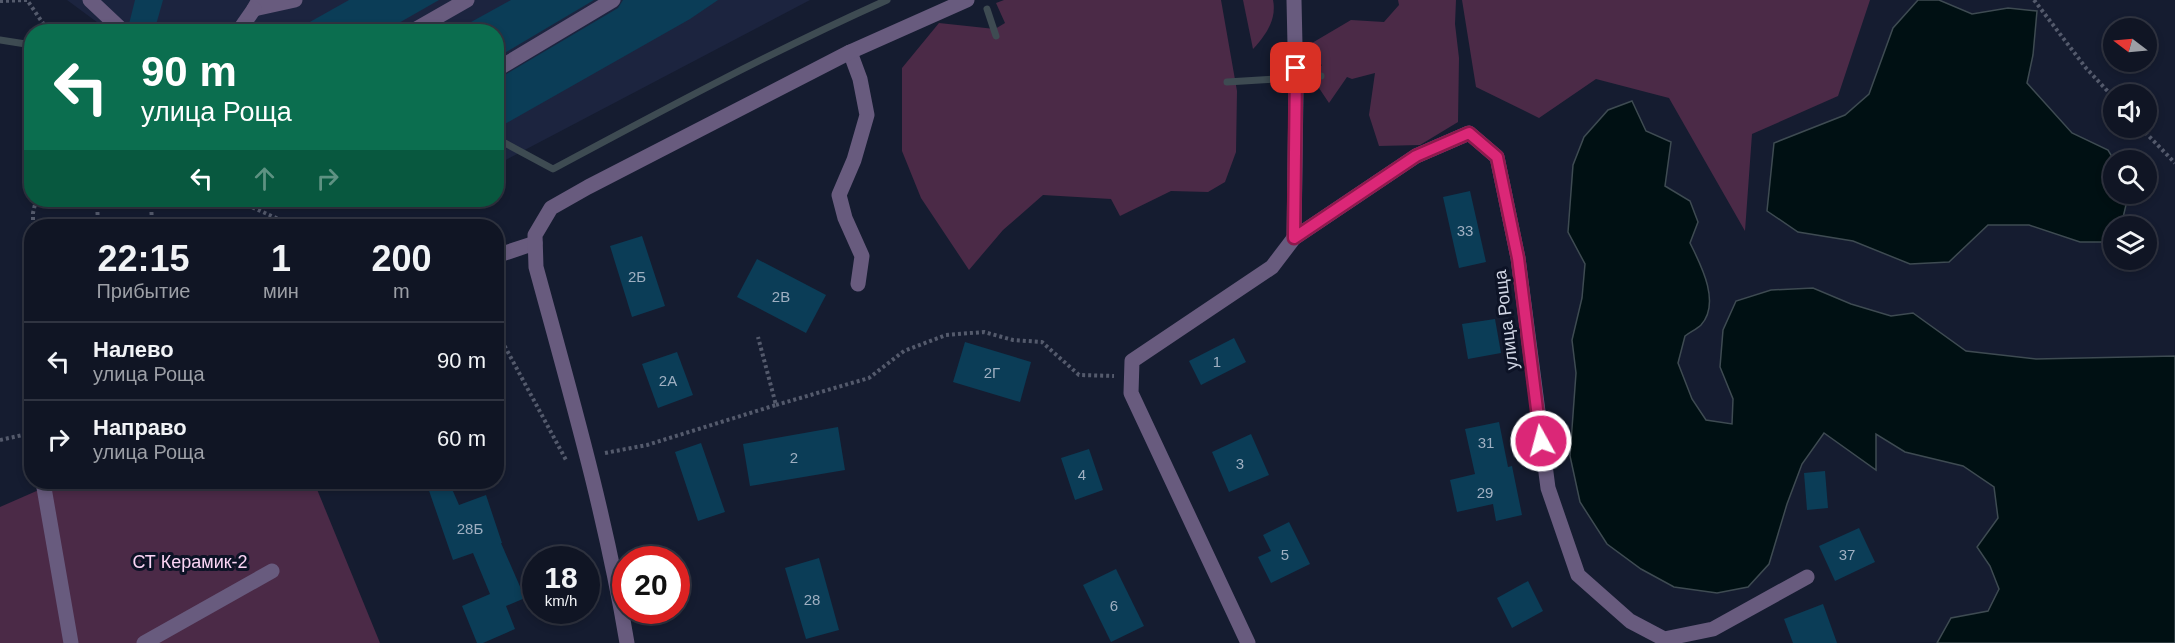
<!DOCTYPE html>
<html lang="ru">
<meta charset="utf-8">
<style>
body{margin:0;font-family:Arial,sans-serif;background:#1e2231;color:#f1f3f6;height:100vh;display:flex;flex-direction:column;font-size:22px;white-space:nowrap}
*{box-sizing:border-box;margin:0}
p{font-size:20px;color:#9c9fa6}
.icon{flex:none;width:33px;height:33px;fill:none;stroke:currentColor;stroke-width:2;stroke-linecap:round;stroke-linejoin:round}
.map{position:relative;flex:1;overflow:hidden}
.drawer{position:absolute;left:24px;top:219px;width:480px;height:270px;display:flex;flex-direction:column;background:#101524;border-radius:24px;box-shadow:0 3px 9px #0003,0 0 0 2px #303441}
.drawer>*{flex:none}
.top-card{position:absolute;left:24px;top:24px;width:480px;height:183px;border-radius:24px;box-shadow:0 3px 9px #0003,0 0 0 2px #303441;background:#0b6e4f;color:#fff;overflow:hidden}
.needle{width:39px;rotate:286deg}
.controls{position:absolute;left:2103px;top:18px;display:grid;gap:12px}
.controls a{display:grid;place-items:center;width:54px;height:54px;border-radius:50%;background:#101524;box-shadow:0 3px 9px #0003,0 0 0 2px #303441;font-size:30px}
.speed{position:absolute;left:522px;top:546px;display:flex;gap:12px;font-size:30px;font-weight:700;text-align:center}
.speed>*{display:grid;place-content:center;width:78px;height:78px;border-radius:50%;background:#101524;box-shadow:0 3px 9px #0003,0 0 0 2px #303441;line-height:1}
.speed small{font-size:15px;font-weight:400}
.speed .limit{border:9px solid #d22;background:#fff;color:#111}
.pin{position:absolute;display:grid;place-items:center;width:51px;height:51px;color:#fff;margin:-26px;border-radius:12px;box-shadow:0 3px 9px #0006}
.me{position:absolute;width:66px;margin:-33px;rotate:353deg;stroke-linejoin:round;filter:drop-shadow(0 0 4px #0008)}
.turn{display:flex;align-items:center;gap:21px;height:126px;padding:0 18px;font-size:27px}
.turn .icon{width:78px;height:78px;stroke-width:2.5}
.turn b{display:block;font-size:42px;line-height:51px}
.lanes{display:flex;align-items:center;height:57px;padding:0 18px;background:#0003;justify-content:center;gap:30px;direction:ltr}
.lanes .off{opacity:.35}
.eta{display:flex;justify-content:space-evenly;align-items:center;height:102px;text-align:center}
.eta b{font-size:36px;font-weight:600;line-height:42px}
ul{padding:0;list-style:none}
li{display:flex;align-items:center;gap:18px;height:78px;padding:0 18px;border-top:2px solid #303441}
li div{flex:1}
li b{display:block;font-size:22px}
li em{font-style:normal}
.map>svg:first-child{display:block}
.built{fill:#1c243f}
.green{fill:#4b2a47}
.water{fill:#001013;stroke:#3e4b52;stroke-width:1.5}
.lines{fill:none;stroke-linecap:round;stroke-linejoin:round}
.stream{stroke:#3e4b52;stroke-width:7}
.building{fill:#0b3d57}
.path{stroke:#545a6c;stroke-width:4;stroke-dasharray:3 3;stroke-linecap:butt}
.minor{stroke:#685b7e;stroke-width:15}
.route-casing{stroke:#8e194d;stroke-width:15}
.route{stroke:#db2777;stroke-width:10}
.labels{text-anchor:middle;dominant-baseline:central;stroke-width:6;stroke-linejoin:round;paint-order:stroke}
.number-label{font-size:15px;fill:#9fafc1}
.street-label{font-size:18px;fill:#d0d5e4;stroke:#0d1326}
.park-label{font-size:18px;fill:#fad4f4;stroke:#0d1326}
</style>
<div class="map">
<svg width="2175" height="643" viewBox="0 0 2175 643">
<rect width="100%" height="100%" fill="#151c30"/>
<path class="built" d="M67,0H810L502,162L496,161V32L109,31Z"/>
<g class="green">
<path d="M1004,0H1221L1237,91L1236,152L1225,182L1208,192L1171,191L1120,216L1111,199L1043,195L1003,230L969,270L921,198L902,151V68L939,23L995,29L1005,23L996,3Z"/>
<path d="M1243,0H1273C1277,19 1266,35 1253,49Z"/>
<path d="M1398,0H1456L1455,24L1459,58L1458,122L1420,145L1379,146L1369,115L1375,73L1352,79L1347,77L1329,103L1319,88L1318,69L1322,65L1315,61L1312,43L1351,20L1384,22L1399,5Z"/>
<path d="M1462,0H1870L1838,96L1752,134L1745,231L1669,98L1596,79L1539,118L1476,87Z"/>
<path d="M57,482H314L380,643H0V507Z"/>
</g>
<g class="water">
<path d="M1918,0H1939L1972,14L2008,8L2037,11L2033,55L2027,83L2072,133L2108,150L2114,160V194H2126V205L2121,226H2114L2113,236L2109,242H2080L2029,225H1988L1949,262L1910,264L1853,241L1798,232L1767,211L1774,143L1845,115L1869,94L1893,28Z"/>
<path d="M1632,101L1646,131L1671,142L1665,186L1690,201L1698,222L1690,243C1701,265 1721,303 1701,325C1697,329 1690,332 1685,336L1678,363L1692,399L1706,420L1732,424L1733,399L1720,367L1723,330L1736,301L1771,290L1813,288L1851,304L1891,316L1913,313L1966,351L2036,359L2175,356V643H1937L1951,618L1988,611L1999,589L1990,566L1977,547L1998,518L1994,487L1963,466L1905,452L1876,434V470L1824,433L1802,464L1787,504L1769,564L1748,587L1717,593L1674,587L1641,569L1607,544L1580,502L1570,456L1576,373L1572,340L1582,298L1585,264L1568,232L1573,165L1584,137L1608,110Z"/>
</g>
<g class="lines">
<g class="stream">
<path d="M987,9L996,36"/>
<path d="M0,40L32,45"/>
<path d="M1307,77L1321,76"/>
<path d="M1227,82L1277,79"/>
<path d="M496,144L503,142L553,169C663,110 773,51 887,0"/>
</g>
</g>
<g class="building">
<path d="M135,0H163L154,32L132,27L129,24Z"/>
<path d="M349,0H439L383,32H292Z"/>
<path d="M511,0H594L496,58V32H453Z"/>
<path d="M623,0H718L690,19L496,129V80L618,8Z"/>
<path d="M1470,191L1486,262L1459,268L1443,197Z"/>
<path d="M642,236L665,306L632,317L610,246Z"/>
<path d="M757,259L826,295L806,333L737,297Z"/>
<path d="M1495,319L1501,353L1468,359L1462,324Z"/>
<path d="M1234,338L1246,362L1201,385L1189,361Z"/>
<path d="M965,342L1031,362L1020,402L953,382Z"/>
<path d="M677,352L693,395L658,408L642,364Z"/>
<path d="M1499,422L1508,467L1512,466L1522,515L1496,521L1493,504L1457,512L1450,480L1475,474L1465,429Z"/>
<path d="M838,427L845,470L750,486L743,444Z"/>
<path d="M1251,434L1269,475L1229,492L1212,452Z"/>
<path d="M701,443L725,512L698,521L675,452Z"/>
<path d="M1089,449L1103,490L1075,500L1061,458Z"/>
<path d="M1825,471L1828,508L1807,510L1804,473Z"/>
<path d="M426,482H449L459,505L486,495L502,543H501L525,598L506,606L515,629L483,643H477L462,606L490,594L473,553L453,560Z"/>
<path d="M1289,522L1310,564L1271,583L1258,557L1271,551L1263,535Z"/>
<path d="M1859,528L1875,562L1835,581L1819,546Z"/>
<path d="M819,558L839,630L806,639L785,568Z"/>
<path d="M1116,569L1144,626L1111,642L1083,585Z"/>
<path d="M1528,581L1543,611L1512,628L1497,598Z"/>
<path d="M1823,604L1837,643H1793L1784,619Z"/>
</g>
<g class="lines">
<g class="path">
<path d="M2034,0L2086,68L2114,98"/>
<path d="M0,1L27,0L49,32"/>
<path d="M2141,128L2175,163"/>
<path d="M97,200L98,226"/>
<path d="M151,200L152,226"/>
<path d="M236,200L294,226"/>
<path d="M33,226V213L36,200"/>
<path d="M227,226L247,225L252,226"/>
<path d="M496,330L566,460L568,459"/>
<path d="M776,405L869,378L904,351L946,335L984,332L1013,340L1042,342L1079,375L1114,376"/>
<path d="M0,440L32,433"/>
<path d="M605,453L647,445L776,405L758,337"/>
</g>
<g class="minor">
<path d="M90,0L124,32"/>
<path d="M259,0L254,9L295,0"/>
<path d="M238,32L254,9"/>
<path d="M411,32L467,0"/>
<path d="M850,52L860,79L867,115L854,160L839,195L845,218L862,256L858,284"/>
<path d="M496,70L613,0"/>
<path d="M1294,238L1296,90L1294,0"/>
<path d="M496,256L535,243"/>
<path d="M43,482L71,643"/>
<path d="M144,643L272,571"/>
<path d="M627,643C606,516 570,392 536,267L535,235L551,208L588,187L850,52L967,0"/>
<path d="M1248,643L1131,393L1132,361L1272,267L1294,238L1416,156L1469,133L1497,157L1518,258L1548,488L1578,575L1630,621L1664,639L1713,629L1807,577"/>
</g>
</g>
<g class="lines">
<defs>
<path id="route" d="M1296,68L1294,238L1416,156L1469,133L1497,157L1518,258L1541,441"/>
</defs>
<use href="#route" class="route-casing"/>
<use href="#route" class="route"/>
</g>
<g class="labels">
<g class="number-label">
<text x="1465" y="230">33</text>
<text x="637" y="276">2Б</text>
<text x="781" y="296">2В</text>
<text x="1217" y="361">1</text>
<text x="992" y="372">2Г</text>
<text x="668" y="380">2А</text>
<text x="1486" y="442">31</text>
<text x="794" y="457">2</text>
<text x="1240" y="463">3</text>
<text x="1082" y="474">4</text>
<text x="1485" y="492">29</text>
<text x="470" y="528">28Б</text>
<text x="1285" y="554">5</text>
<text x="1847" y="554">37</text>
<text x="812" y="599">28</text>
<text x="1114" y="605">6</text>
</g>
<g class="street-label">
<text transform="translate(1506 320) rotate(-97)">улица Роща</text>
</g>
<g class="park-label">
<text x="190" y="562">СТ Керамик-2</text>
</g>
</g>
</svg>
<div class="controls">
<a><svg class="needle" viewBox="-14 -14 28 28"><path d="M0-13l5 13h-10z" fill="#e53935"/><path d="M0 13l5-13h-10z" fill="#9c9fa6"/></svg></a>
<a><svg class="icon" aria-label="sound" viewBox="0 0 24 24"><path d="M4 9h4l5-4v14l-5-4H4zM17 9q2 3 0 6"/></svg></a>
<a><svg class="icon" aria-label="search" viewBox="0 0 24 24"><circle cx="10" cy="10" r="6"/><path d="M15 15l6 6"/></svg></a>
<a><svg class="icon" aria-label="layers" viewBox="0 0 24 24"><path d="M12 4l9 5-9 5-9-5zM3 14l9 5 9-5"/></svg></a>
</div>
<div class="speed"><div>18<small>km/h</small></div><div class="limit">20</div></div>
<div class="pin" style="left:1296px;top:68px;background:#d93025"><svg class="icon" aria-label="arrive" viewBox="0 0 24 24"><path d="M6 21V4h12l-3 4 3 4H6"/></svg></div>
<svg class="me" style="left:1541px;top:441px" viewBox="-20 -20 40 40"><circle r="17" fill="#db2777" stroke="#fff" stroke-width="3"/><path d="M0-11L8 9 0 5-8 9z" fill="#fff"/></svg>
<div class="top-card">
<div class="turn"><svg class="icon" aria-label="left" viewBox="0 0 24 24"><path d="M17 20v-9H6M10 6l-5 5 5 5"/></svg><div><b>90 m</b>улица Роща</div></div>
<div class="lanes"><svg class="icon" aria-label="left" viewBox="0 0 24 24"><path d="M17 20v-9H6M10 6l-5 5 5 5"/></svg><svg class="icon off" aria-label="ahead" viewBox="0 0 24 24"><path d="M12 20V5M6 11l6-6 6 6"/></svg><svg class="icon off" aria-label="right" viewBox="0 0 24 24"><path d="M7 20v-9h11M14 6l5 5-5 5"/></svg></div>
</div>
<section class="drawer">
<div class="eta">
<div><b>22:15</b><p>Прибытие</p></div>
<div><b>1</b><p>мин</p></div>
<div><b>200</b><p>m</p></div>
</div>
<ul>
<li><svg class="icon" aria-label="left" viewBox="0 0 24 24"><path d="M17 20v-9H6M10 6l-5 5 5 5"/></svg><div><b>Налево</b><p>улица Роща</p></div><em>90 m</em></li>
<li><svg class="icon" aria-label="right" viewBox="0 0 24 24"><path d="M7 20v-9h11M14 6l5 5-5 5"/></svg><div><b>Направо</b><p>улица Роща</p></div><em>60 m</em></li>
</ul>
</section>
</div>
